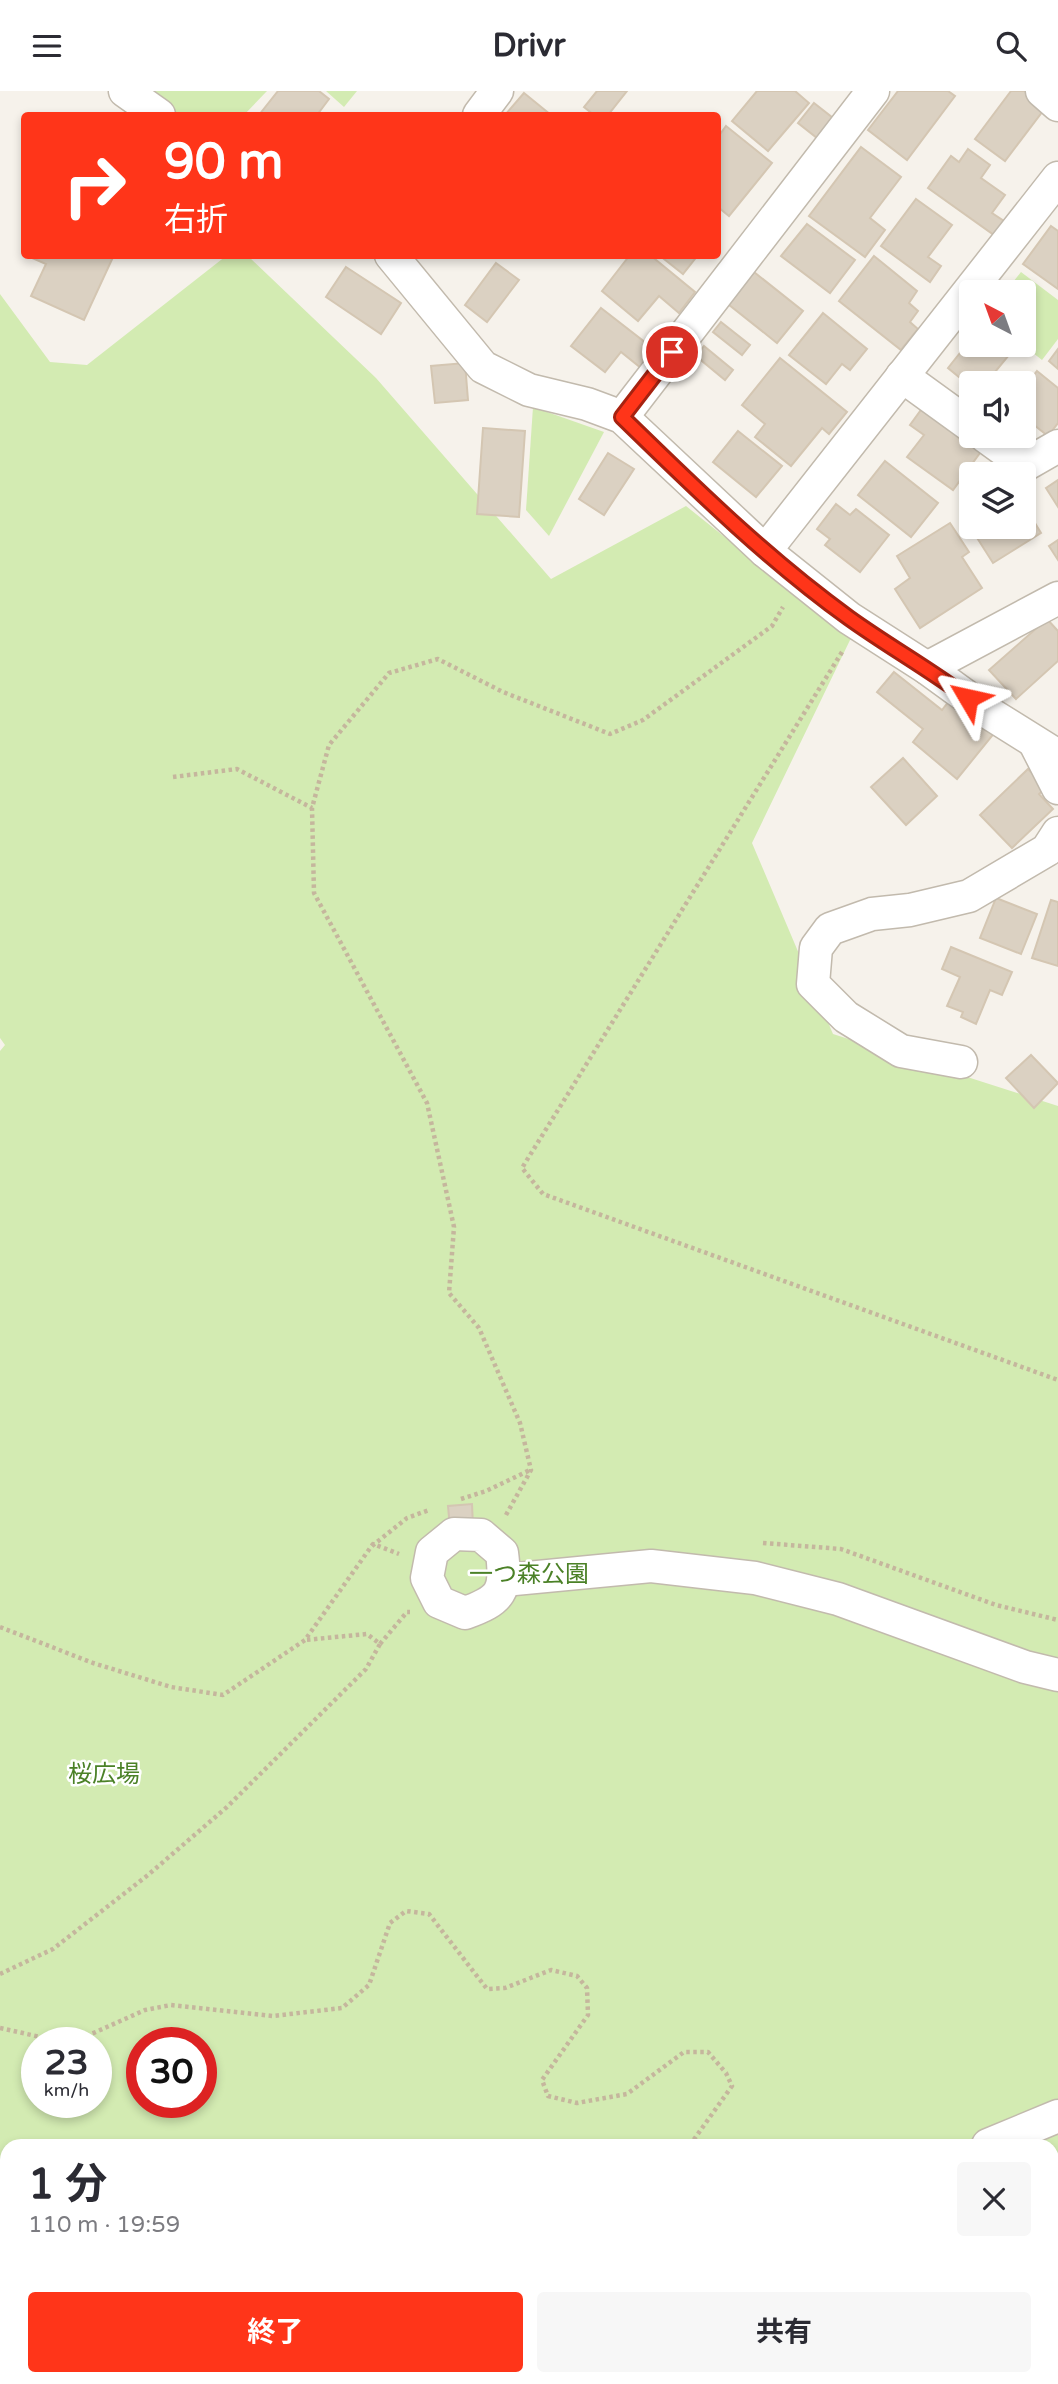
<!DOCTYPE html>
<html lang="ja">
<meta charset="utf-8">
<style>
body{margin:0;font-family:"Varela Round","Noto Sans JP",sans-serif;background:#f7f7f7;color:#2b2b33;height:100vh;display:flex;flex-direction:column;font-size:26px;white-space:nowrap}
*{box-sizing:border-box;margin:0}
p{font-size:23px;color:#7c7c81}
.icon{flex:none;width:38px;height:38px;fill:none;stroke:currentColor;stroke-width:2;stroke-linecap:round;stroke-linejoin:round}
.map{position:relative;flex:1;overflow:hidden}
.details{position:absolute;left:0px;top:2048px;width:1059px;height:247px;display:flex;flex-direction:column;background:#fff;border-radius:21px 21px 0 0;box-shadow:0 4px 10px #0003}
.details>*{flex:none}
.guide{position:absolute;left:21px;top:21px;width:700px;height:147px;border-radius:7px;box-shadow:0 4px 10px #0003;background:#ff3519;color:#fff;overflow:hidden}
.needle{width:46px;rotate:319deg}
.tools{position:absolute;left:959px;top:189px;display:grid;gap:14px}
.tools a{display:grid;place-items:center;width:77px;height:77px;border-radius:7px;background:#fff;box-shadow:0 4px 10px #0003;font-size:35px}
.speed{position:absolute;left:21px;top:1936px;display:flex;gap:14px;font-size:35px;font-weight:700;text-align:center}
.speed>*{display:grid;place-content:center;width:91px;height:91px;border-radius:50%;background:#fff;box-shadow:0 4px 10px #0003;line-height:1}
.speed small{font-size:18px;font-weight:400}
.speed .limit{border:10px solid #d22;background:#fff;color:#111}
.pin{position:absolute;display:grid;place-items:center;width:60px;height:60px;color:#fff;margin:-30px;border:4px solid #fff;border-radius:50%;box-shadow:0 2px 7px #0007}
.me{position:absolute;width:77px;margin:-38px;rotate:306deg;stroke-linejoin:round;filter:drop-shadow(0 0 5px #0008)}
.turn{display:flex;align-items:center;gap:24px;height:147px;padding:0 28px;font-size:32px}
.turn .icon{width:91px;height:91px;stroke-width:2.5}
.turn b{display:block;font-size:49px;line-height:60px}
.round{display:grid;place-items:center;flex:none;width:74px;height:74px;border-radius:7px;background:#f7f7f7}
.head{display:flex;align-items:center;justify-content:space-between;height:119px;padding:0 28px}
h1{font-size:42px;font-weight:700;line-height:52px}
.action{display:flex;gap:14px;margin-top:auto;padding:14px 28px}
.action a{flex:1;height:80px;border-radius:7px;background:#ff3519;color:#fff;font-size:28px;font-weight:700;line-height:80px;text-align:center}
.action a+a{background:#f7f7f7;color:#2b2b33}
header{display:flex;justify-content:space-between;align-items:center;height:91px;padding:0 28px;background:#fff;font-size:32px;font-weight:700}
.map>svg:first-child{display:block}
.green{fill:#d3ebb2;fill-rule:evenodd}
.parking{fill:#e5e2df}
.building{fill:#dbd1c2;stroke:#d4c6b2;stroke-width:2}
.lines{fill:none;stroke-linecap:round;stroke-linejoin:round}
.minor-casing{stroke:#c2baad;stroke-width:35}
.path{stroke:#c5b69d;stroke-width:4.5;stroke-dasharray:3.5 3.5;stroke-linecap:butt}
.minor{stroke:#fff;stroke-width:32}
.route-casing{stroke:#a62210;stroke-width:18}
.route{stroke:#ff3519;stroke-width:12}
.labels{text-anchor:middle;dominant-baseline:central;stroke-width:5;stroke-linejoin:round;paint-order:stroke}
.park-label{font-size:24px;fill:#4b8127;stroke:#fff}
</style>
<header><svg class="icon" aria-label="menu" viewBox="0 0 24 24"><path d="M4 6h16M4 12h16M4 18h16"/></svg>Drivr<svg class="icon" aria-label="search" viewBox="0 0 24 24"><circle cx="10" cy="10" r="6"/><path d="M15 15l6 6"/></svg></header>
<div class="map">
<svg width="1058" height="2293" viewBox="0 0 1058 2293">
<rect width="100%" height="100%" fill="#f6f2eb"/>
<g class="green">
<path d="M147,0H267L244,24H173Z"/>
<path d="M326,0H357L344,16Z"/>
<path d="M226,165H248L376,287L551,488L686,415L851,547L752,752L833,943L1058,1015V2080L1052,2068V2054H7V2287H620L615,2293H0V960L5,954L0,947V203L50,271L87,274ZM37,1951H96V2011H37ZM142,1951H201V2011H142Z"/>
<path d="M1021,181L1058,209V248L1042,269L1023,254L1024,201H1005Z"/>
<path d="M533,316L604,341L549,445L526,419Z"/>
<path d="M696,2287H778L782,2293H700Z"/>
<path d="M959,2287H1026L1028,2293H942Z"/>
</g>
<path class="parking" d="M1058,2142V2246L1052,2248V2145Z"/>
<g class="building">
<path d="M278,0H319L329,8L317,24H259Z"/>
<path d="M597,0H627L608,24H594L584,16Z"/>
<path d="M757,0H795L809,12L768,60L732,30Z"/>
<path d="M898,0H948L955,5L907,69L868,39Z"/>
<path d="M1011,0H1025L1046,16L1005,70L975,48Z"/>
<path d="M524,2L551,24H505Z"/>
<path d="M814,12L833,27L817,47L798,32Z"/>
<path d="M726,35L772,72L729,125L718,116V46Z"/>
<path d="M861,56L901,86L870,127L885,139L865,166L809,125Z"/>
<path d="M968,58L990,74L981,87L1005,104L992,122L1004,130L994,144L928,97L951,65L959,71Z"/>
<path d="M916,108L952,134L928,166L941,175L930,191L881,155Z"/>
<path d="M807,133L855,169L830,202L781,165Z"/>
<path d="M1051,135L1058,140V198L1023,173Z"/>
<path d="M33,164H114L84,229L31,205L46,173L32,167Z"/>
<path d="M630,164H650L695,201L679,222L659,205L638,230L602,200Z"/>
<path d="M659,164H698L683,183Z"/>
<path d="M874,165L917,200L909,212L918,220L910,231L918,238L901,259L839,210Z"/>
<path d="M496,172L519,189L487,231L465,214Z"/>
<path d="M346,176L401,212L381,243L326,206Z"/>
<path d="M754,181L803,220L777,252L728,213Z"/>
<path d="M601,217L655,259L641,277L621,261L605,281L571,255Z"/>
<path d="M823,222L867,258L850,279L842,273L826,293L789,264Z"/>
<path d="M721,231L750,254L742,264L713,241Z"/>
<path d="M971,248V254H1009L1014,258L986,292H971V296L948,277Z"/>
<path d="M704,255L733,279L725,289L696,265Z"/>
<path d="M1058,258V278L1049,270Z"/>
<path d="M780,267L847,321L829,343L822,337L791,375L755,346L765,333L742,314Z"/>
<path d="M465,272L468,309L435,312L431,275Z"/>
<path d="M1037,280L1058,297V332L1048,345L1024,326V297Z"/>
<path d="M926,312L985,355L953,399L907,366L924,344L910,334Z"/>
<path d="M483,337L525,340L519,426L477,423Z"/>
<path d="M738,340L782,375L756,406L713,371Z"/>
<path d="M608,362L634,378L604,424L579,408Z"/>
<path d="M885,370L938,412L911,446L858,404Z"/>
<path d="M1058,389V416L1046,397Z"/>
<path d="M836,413L850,424L856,418L889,444L860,481L825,454L830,448L817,438Z"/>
<path d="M1024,414L1041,442L993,472L967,431L971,428V436H1024Z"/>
<path d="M950,432L969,461L962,466L982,497L920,537L895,498L910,487L897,465Z"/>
<path d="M1058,449V469L1049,455Z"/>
<path d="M1047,528L1058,540V570L1016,608L989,579Z"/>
<path d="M894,581L942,619L953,605L996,640L957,688L913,651L923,638L877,601Z"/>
<path d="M903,667L937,705L906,734L871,696Z"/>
<path d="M1028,678L1046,697L1039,703L1053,718L1012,757L980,724Z"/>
<path d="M996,807L1037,823L1021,863L980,847Z"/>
<path d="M1051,809L1058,811V875L1032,867Z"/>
<path d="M951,856L1012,881L1002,904L990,899L976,933L961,926L963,921L947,915L960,886L942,878Z"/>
<path d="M1031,964L1058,992L1034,1017L1006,987Z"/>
<path d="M472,1413L473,1435L450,1437L448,1415Z"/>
<path d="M658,2287H677L682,2293H652Z"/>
</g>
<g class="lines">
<defs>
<g id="minor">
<path d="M125,0L159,24"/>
<path d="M1042,0L1058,14"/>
<path d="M479,24L497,0"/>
<path d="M391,164L483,276L529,299L587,313L622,326L765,460L849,527L927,577L989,622L1058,665"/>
<path d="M902,285L971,335"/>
<path d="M622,326L873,0"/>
<path d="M985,345L1025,374L1058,355"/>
<path d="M765,460L1058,87"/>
<path d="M927,577L1058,507"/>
<path d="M1035,652L1058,697"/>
<path d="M961,971L901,960L846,926L813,893L816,857L830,838L872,823L910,819L969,805L1047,759L1058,742"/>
<path d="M454,1443L481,1444L502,1462C507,1501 501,1509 465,1522L439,1511L427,1487L432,1461Z"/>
<path d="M505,1489L651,1475L755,1487L838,1508L1025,1576L1058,1584"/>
<path d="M988,2054L1058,2025"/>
<path d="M1045,2287L1047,2293"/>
</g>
</defs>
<use href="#minor" class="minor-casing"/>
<g class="path">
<path d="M842,561L522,1077L543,1103L1058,1289"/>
<path d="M173,686L237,678L312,717"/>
<path d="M461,1408L486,1400L530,1379"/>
<path d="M506,1424L531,1379L520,1332L479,1237L449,1202L454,1136L427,1012L314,802L312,717L329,654L389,582L438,568L503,601L610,643L643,629L772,535L783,516"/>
<path d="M763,1452L841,1458L996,1514L1058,1529"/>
<path d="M372,1455L407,1427L429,1419"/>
<path d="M0,1536L93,1572L171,1596L223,1604L305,1549L373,1453L399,1463"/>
<path d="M380,1553L407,1521H410"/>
<path d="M0,1883L53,1858L148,1784L227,1716L366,1578L380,1553L367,1543L305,1549"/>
<path d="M0,1937L63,1951"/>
<path d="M66,1951L89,1944L145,1919L171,1914L273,1925L342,1917L369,1894L390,1832L406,1820L429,1823L487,1898L505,1897L551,1879L577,1885L587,1897L588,1924L542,1989L548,2005L577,2012L627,2003L684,1961H708L726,1982L732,1995L690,2054"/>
<path d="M619,2293L633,2287"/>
</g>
<use href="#minor" class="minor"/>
</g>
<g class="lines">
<defs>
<path id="route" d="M672,261L622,326C694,396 767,468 849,527C888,555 929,578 968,607"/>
</defs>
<use href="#route" class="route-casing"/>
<use href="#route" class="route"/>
</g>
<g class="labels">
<g class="park-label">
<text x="529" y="1483">一つ森公園</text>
<text x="104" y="1683">桜広場</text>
</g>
</g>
</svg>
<div class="tools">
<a><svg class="needle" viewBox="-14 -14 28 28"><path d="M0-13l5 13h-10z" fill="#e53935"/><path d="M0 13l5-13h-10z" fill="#7c7c81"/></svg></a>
<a><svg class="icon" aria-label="sound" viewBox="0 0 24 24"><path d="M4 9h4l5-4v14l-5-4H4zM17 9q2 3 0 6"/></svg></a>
<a><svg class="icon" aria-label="layers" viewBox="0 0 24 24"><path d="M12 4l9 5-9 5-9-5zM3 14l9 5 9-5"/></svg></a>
</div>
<div class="speed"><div>23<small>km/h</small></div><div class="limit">30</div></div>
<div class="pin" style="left:672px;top:261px;background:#d93025"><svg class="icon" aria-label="arrive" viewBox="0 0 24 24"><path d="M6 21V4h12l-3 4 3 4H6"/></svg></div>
<svg class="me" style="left:968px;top:607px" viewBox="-20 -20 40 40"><path d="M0-17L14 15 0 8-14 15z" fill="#ff3519" stroke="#fff" stroke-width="4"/></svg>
<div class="guide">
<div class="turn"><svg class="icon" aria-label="right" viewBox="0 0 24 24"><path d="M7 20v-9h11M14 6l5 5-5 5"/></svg><div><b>90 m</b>右折</div></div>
</div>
<section class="details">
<div class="head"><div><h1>1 分</h1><p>110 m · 19:59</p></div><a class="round"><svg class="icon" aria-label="close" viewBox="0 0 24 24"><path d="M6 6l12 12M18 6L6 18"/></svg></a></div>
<div class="action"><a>終了</a><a>共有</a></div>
</section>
</div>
